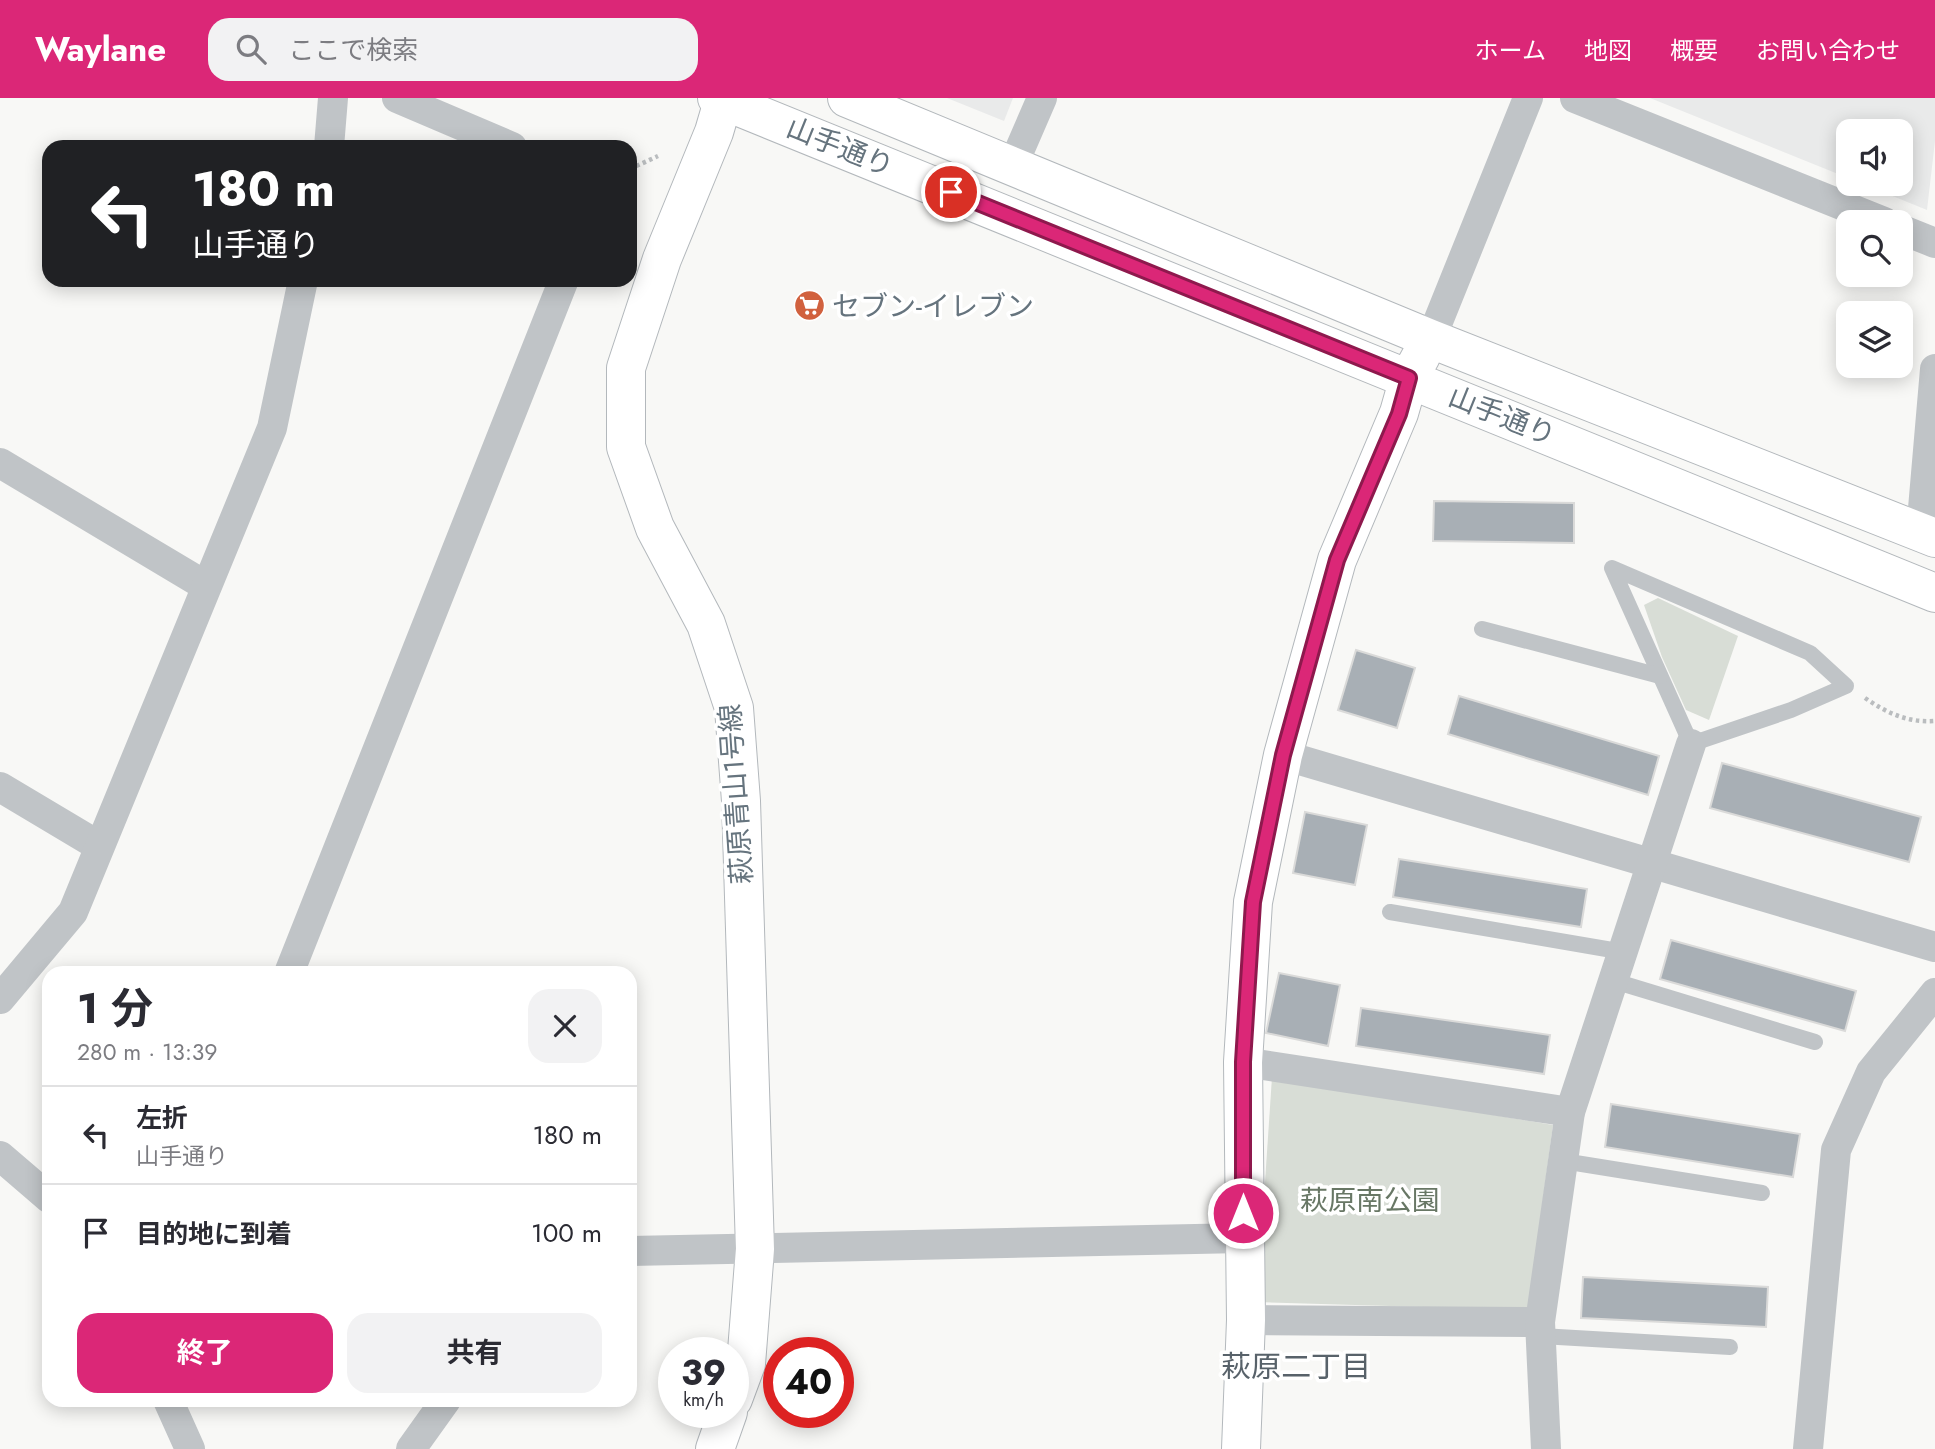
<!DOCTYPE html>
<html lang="ja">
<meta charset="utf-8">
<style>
body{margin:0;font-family:Jost,"Noto Sans JP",sans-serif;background:#f2f2f3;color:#2b2b33;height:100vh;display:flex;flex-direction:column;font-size:26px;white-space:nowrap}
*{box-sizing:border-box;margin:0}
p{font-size:23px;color:#7c7c81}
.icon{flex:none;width:38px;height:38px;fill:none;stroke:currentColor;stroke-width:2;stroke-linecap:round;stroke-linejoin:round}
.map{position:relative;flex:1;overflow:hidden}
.side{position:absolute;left:42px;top:868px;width:595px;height:441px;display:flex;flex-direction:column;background:#fff;border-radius:21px;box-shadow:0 4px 18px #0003}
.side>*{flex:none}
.hud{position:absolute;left:42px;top:42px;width:595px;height:147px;border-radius:21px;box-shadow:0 4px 18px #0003;background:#202124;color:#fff;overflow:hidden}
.fabs{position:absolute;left:1836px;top:21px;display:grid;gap:14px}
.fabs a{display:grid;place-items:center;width:77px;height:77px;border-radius:14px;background:#fff;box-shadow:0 4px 18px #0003;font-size:35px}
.speed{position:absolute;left:658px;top:1239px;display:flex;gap:14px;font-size:35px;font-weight:700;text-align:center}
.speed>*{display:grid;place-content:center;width:91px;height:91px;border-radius:50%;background:#fff;box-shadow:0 4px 18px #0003;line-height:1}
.speed small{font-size:18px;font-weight:400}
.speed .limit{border:10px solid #d22;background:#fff;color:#111}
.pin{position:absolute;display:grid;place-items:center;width:60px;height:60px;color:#fff;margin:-30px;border:4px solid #fff;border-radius:50%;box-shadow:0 2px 7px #0007}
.me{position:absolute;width:77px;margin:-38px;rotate:0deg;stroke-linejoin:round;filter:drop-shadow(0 0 5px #0008)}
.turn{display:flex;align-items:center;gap:24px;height:147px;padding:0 35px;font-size:32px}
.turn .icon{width:91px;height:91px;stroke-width:2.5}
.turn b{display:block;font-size:49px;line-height:60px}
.round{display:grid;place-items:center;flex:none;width:74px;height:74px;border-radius:21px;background:#f2f2f3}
.overview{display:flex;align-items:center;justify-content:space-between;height:119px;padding:0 35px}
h1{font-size:42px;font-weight:700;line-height:52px}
.action{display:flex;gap:14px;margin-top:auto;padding:14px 35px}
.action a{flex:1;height:80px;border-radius:21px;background:#db2777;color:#fff;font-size:28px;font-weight:700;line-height:80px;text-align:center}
.action a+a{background:#f2f2f3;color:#2b2b33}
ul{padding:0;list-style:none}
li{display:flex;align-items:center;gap:21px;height:98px;padding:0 35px;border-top:2px solid #e1e1e2}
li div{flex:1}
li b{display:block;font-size:26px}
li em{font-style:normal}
header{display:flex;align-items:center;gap:42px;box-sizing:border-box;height:98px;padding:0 35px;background:#db2777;color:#fff}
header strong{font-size:33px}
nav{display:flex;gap:38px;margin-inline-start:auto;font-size:24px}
.search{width:490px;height:63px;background:#f2f2f3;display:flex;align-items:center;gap:18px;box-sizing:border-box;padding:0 24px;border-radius:21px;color:#7c7c81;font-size:26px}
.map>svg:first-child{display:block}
.built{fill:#e9eaea}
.green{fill:#d8ddd6}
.building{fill:#a8afb5;stroke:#dadad9;stroke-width:2}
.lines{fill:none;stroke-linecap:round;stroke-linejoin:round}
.secondary-casing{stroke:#b3b8bc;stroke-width:40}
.path{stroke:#babdbf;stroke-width:4.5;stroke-dasharray:3.5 3.5;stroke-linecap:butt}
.lane{stroke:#c0c4c7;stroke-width:16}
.street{stroke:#c0c4c7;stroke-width:30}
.secondary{stroke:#fff;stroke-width:38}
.route-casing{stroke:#8e194d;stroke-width:18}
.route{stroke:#db2777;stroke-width:12}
.labels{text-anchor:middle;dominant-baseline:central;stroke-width:7;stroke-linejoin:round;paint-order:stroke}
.street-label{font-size:28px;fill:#66747e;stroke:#fff}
.poi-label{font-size:28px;fill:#66747e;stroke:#fff;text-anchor:start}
.park-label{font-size:28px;fill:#687765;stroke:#fff}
.neighbourhood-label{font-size:30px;fill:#58626a;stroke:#fff}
</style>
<header>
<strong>Waylane</strong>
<div class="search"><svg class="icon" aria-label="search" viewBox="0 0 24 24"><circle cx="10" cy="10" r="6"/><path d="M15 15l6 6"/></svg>ここで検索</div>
<nav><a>ホーム</a><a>地図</a><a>概要</a><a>お問い合わせ</a></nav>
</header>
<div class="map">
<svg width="1935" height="1351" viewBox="0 0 1935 1351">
<rect width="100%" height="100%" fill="#f8f8f6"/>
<g class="built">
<path d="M947,0H1013L1004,23Z"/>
<path d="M1650,0H1935V43L1927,112L1863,86H1900V33H1848V80Z"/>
</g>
<g class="green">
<path d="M1658,500L1738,538L1709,622L1686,612L1662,559L1644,507Z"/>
<path d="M1272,979L1553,1027L1528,1212L1257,1204Z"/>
</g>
<g class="building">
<path d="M1434,403L1574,405V445L1433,443Z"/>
<path d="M1356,552L1415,570L1397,630L1338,612Z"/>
<path d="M1459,598L1659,658L1648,697L1448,636Z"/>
<path d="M1722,665L1921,719L1909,764L1710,710Z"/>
<path d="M1305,714L1367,727L1355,787L1293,775Z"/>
<path d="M1399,761L1587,791L1581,829L1393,799Z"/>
<path d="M1671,842L1856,893L1845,933L1660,881Z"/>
<path d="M1279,875L1340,887L1328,948L1266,935Z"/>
<path d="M1361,910L1550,937L1544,976L1356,948Z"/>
<path d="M1611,1006L1800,1036L1793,1079L1605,1049Z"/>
<path d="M1583,1179L1768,1189L1766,1229L1581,1220Z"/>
</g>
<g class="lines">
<defs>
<g id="secondary">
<path d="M717,0L1935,495"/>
<path d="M724,0L714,34L662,161L626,270V349L655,430L706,526L734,610L741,703L755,1151L746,1266L733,1301"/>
<path d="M847,0L1431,241L1935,440"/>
<path d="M715,1351L728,1314"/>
<path d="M1241,1351L1246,1222L1243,964L1253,804L1283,657L1337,462L1399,315L1409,280L1421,258"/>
</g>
</defs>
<use href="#secondary" class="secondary-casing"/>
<g class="path">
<path d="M630,71L658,58"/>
<path d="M1865,600C1887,615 1908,625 1935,623"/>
</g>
<g class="lane">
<path d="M1612,470L1810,555L1846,588L1791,612L1691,646Z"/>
<path d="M1482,531L1660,578"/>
<path d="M1390,814L1624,854"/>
<path d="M1614,883L1815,944"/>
<path d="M1563,1063L1762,1095"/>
<path d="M1541,1238L1730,1249"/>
</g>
<g class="street">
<path d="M397,0L512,49"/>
<path d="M1575,0L1884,124"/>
<path d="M329,49L333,0"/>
<path d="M1013,67L1042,0"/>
<path d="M1900,131L1935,145"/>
<path d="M1431,241L1528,0"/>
<path d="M0,365L206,488"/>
<path d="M1921,434L1935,271"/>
<path d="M1283,657L1935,849"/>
<path d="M0,689L99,748"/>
<path d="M289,875L563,184L559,182"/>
<path d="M0,901L73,814L272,330L303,182"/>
<path d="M1243,964L1570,1014"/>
<path d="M0,1058L49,1100"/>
<path d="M630,1153L1243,1140"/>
<path d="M1246,1222L1540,1224"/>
<path d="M168,1302L190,1351"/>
<path d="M411,1351L446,1302"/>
<path d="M1546,1351L1540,1224L1570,1014L1691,646"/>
<path d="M1808,1351L1836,1052L1871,974L1935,895"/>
</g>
<use href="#secondary" class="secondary"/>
</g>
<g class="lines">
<defs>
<path id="route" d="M951,94L1409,280L1399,316L1337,462L1283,657L1253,804L1243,964V1115"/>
</defs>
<use href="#route" class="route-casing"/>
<use href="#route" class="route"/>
</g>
<defs>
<symbol id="supermarket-disc" viewBox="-11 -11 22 22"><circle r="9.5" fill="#d1613e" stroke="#fff"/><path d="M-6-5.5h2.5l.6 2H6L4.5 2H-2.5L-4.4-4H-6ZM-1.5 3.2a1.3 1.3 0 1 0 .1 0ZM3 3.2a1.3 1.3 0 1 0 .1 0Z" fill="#fff"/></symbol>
</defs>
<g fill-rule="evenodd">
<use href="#supermarket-disc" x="792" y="190" width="35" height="35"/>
</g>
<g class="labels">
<g class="street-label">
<text transform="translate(840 49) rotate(22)">山手通り</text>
<text transform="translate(1502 318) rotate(22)">山手通り</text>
<text transform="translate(736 696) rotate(-94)">萩原青山1号線</text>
</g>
<g class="poi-label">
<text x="832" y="208">セブン-イレブン</text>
</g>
<g class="park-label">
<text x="1370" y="1102">萩原南公園</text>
</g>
<g class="neighbourhood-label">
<text x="1296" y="1268">萩原二丁目</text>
</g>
</g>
</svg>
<div class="fabs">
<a><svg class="icon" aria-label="sound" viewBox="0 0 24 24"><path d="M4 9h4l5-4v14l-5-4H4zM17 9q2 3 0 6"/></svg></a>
<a><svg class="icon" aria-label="search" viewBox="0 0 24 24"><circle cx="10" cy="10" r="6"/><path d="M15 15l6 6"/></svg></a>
<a><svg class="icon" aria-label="layers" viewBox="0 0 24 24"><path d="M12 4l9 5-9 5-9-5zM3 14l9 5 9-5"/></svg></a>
</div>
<div class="speed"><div>39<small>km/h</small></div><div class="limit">40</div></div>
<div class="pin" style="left:951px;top:94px;background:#d93025"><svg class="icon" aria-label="arrive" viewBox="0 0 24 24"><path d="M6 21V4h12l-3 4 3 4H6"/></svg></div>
<svg class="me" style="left:1243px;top:1115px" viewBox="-20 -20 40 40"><circle r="17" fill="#db2777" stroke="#fff" stroke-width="3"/><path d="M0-11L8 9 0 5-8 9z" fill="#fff"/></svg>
<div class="hud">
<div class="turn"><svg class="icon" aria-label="left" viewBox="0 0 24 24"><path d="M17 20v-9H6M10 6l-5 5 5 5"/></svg><div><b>180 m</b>山手通り</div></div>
</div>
<section class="side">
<div class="overview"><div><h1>1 分</h1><p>280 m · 13:39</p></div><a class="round"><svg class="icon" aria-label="close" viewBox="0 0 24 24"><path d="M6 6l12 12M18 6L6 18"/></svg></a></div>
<ul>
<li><svg class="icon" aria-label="left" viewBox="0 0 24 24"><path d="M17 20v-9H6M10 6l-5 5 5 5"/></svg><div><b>左折</b><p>山手通り</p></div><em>180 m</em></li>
<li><svg class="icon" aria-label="arrive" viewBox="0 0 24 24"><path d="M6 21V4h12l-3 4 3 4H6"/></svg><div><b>目的地に到着</b></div><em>100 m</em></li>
</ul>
<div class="action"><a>終了</a><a>共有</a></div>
</section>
</div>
